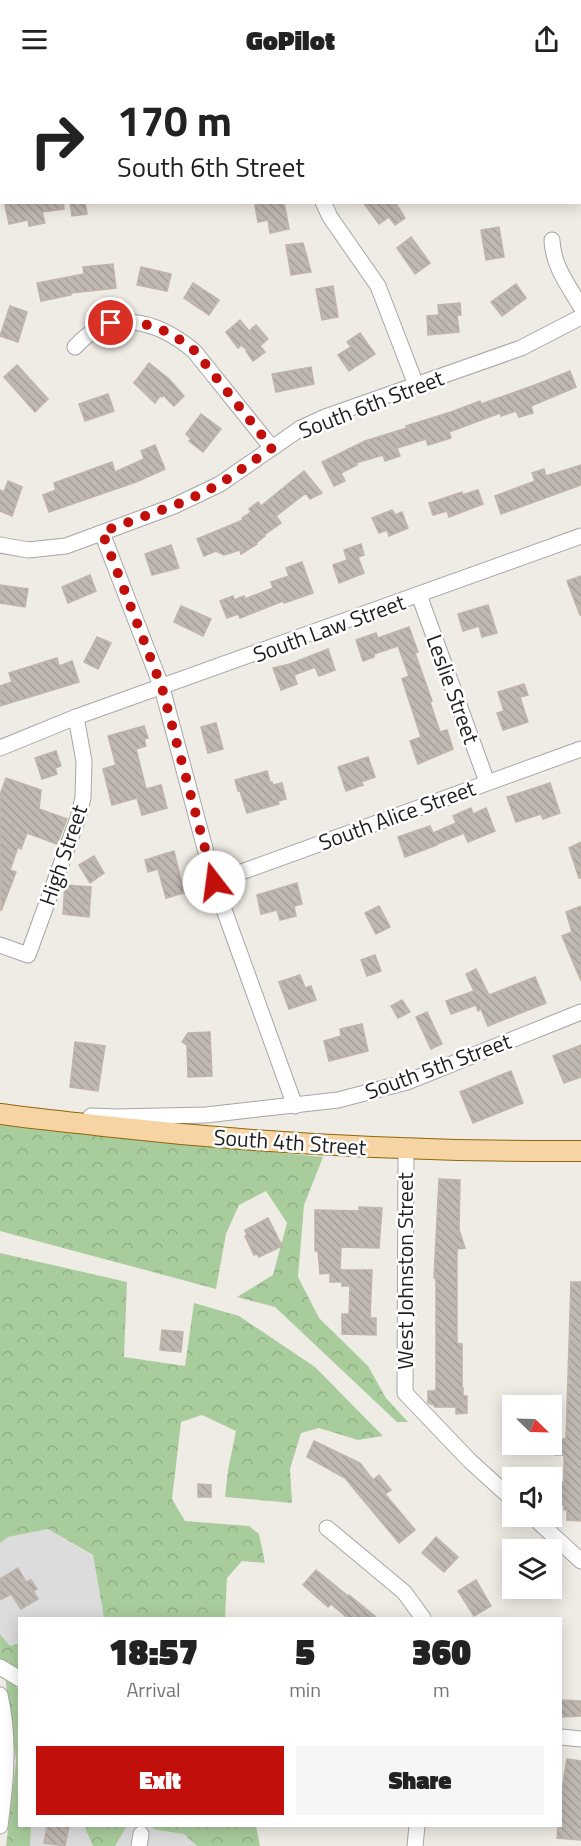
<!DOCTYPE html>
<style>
body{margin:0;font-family:"Titillium Web",sans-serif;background:#f6f6f6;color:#222;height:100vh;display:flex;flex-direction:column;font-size:22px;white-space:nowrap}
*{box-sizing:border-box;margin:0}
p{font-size:20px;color:#767676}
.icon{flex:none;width:33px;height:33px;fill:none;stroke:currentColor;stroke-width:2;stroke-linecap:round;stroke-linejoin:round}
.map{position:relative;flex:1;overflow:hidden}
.side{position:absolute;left:18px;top:1539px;width:544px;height:210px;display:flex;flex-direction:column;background:#fff;border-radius:0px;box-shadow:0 3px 15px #0003}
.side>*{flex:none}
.guide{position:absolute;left:0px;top:0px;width:582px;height:126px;box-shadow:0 3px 15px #0003;background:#fff;color:#222;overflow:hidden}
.needle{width:39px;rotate:113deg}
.fabs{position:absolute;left:502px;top:1317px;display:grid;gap:12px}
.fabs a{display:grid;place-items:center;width:60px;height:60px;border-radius:0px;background:#fff;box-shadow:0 3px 15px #0003;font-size:30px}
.pin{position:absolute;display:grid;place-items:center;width:51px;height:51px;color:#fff;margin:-26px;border:3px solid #fff;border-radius:50%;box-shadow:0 2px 6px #0007}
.me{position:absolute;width:66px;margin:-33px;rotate:345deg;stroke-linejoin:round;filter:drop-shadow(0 0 4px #0008)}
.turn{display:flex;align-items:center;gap:21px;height:126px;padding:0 18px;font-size:27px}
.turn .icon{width:78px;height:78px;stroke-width:2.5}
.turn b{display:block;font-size:42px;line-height:51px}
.eta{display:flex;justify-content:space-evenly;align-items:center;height:102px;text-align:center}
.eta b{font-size:36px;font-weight:800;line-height:42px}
.button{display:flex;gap:12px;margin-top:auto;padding:12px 18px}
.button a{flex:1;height:69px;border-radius:0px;background:#c10f0c;color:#fff;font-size:24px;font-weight:800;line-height:69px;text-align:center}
.button a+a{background:#f6f6f6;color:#222}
header{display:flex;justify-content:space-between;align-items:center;height:78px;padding:0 18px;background:#fff;font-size:27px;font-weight:800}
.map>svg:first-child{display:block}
.residential{fill:#dddcdc}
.forest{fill:url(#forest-crowns)}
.building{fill:url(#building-back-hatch);stroke:#c0b3a8;stroke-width:1.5}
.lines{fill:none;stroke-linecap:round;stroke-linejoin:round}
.minor-casing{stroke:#a6a6a6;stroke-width:17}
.major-casing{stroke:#906609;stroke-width:22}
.minor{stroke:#fff;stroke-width:15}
.major{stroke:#f6d4a3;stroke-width:20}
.route{stroke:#c10f0c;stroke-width:10;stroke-dasharray:0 18}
.labels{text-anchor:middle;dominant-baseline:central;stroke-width:5;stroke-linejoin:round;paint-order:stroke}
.street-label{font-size:22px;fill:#1f1f1f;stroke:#fff}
</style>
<header><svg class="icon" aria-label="menu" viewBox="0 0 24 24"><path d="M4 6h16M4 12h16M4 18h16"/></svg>GoPilot<svg class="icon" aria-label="share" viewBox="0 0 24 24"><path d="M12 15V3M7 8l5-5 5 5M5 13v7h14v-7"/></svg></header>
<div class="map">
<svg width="581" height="1768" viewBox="0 0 581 1768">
<defs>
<pattern id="forest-crowns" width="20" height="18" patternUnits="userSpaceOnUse" patternTransform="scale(1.5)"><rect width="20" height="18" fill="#a9cc9c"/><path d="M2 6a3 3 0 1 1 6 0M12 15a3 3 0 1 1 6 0" fill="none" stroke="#91af86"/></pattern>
<pattern id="building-back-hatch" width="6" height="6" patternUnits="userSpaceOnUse" patternTransform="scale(1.5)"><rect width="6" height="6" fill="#bfb8b2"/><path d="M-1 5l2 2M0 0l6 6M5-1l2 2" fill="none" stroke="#a49e99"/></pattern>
</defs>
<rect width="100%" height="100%" fill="#efece5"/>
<g class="residential">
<path d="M48,1451L93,1478L104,1540H20L19,1565L10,1568L0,1556V1465L8,1459Z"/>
<path d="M31,1748H84L93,1768H30Z"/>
<path d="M127,1748H148L156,1752L184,1756L197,1768H115Z"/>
</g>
<g class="forest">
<path d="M0,1047L323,1079L304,1127L298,1199L319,1240L368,1288L386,1320L408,1344H397L275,1229L237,1219L273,1197L287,1145L266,1113L239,1127L226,1156L216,1211L0,1153Z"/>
<path d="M0,1175L127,1204L124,1279L185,1288L194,1225L239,1238L315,1289L383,1358L358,1362L319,1350L301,1355L290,1391L292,1425L225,1419L228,1392L236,1353L202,1337L181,1344L172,1421L185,1443L249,1448L259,1456L265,1485L242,1483L227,1500L225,1540H104L93,1477L48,1451L8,1459L0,1465Z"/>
<path d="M0,1556L10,1568L19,1565V1592L0,1583Z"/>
<path d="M5,1598L19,1611L20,1748H31L30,1768H6L16,1683Z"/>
<path d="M84,1748H127L115,1768H93Z"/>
<path d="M148,1748H256L260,1768H197L184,1756L156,1752Z"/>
</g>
<g class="building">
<path d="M17,124H63L64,131L42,134L45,145L29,148L28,142L9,146L5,127Z"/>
<path d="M70,124H85L87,136L72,138Z"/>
<path d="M270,124H284L289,151L270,155L268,142L258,144L255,127Z"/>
<path d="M363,124H395L405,140L395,147L389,139L379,146Z"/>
<path d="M499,149L504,179L486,182L481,152Z"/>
<path d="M411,159L430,185L415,196L397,170Z"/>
<path d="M303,165L311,194L291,197L286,167Z"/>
<path d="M113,186L116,210L71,215V217L41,223L37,205L84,196L83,189Z"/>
<path d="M141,189L171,196L167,213L137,207Z"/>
<path d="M193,205L219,222L209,237L184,220Z"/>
<path d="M516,206L526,220L502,238L491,224Z"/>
<path d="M333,208L338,239L322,242L316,211Z"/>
<path d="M460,225L461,237H457L459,254L428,257L427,238L439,237L438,227Z"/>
<path d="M10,228L27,234L18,264L0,258Z"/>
<path d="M240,242L249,253L256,247L268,261L260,268L265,274L253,283L246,273L247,272L241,267L238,270L226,254Z"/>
<path d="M360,255L375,276L349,293L338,277L351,269L347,264Z"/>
<path d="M149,285L169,301L184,318L174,328L163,317L162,319L160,318L155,325L134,305Z"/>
<path d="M17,287L48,321L35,334L4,299Z"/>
<path d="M311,289L314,306L276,314L272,296Z"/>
<path d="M570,293L576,309L531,328L533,335L519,339L516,333L501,338L500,335L449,354L451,360L428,367L426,361L397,370L400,378L385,383L383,377L356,385L357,387L341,395L345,403L334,408L322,384L365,363L407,350L406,348L451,334L480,323L481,326L535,307Z"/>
<path d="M108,316L114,333L85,343L79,326Z"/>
<path d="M201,336L221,351L203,374L189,363L191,361L186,356Z"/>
<path d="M155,367L165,391L136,404L49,434L43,417L56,412L54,405L112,384L115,394L144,381L141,373Z"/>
<path d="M581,387V407L501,436L495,418L535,403L532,395L544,391L546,398Z"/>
<path d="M304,393L322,415L310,421L306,415L276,438L281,445L264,457L265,458L256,465L257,466L241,476L240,472L224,477L216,473L204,478L197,461L243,442L242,440L251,434L249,431L258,424L261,428Z"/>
<path d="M8,403L22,409L12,438L0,433V412L4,414Z"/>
<path d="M478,412L483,426L449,439L447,433L433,437L429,425L462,414V417Z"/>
<path d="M392,432L395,437L402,434L408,450L389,458L387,452L379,455L372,440Z"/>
<path d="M361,466L364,477L358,479L364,495L339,505L333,487L347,482L344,472Z"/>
<path d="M171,467L179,490L152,497L145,476Z"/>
<path d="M302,484L313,515L284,525L283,523L240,540L238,536L227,540L220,523L233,518L234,522L244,518L245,521L273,510L271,504L289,498L286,490Z"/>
<path d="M90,497L96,513L68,525L62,509Z"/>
<path d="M581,498V537H580L567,503Z"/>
<path d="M0,507L28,511L25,529L0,525Z"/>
<path d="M488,527L497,555L482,559L479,548L463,553L458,536Z"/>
<path d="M181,528L211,541L203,558L174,544Z"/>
<path d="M409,549L418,574L415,575L432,623L430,624L440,654L447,652L453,671L418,686L410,663L421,659L402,601L409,598L398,568L374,576V579L363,583L356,562L376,555L378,560Z"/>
<path d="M97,559L111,565L98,591L84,584Z"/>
<path d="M328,571L335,592L319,598L315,589L294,597L297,606L281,612L273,590L290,586Z"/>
<path d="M57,580L59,588L72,583L79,604L0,628V608L12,604L9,595Z"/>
<path d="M524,606L528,617L520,619L528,644L503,652L497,635L504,633L498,614Z"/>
<path d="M216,645L223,671L208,675L201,649Z"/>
<path d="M144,648L148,660L144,661L146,668L136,671L146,711L161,707L167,730L142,737L137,720L112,727L103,691L116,687L108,658Z"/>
<path d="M56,673L61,688L55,690L57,696L42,701L35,680Z"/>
<path d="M368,679L375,699L361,704L363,707L346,713L338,689Z"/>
<path d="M267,693L270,704H272L273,707L282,705L286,721L278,723L279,726L247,735L240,713H238L235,702Z"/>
<path d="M6,700L41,712L39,731L67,741L57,766L27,755L21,771L18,769L10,792L16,794L1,833L0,717Z"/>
<path d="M550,705L560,735L543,741L541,736L516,744L507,719Z"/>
<path d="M471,730L473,736L486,730L495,753L468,764L464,755L437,766V767L405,779L398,759L430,748L433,755L456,745L453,738Z"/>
<path d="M581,764V800H579L569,770Z"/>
<path d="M174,773L184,815L166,820L158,791L148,794L145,782Z"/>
<path d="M94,778L104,795L90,805L79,787Z"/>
<path d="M297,805L302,826L294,828L296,838L280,842L277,832L261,836L257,817Z"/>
<path d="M65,807L91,809L89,839L63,836Z"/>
<path d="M379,828L390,849L376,856L365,835Z"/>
<path d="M581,828V903L562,858L572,854L566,834Z"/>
<path d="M375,877L381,893L367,898L361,882Z"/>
<path d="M476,891L489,917L535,899L546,925L488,948L481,931L478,933L476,927L451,936L446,923L474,913L466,896Z"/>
<path d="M300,897L305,910L311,908L316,922L289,931L279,904Z"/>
<path d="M402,922L410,934L398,940L391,928Z"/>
<path d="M427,934L442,966L431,971L416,939Z"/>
<path d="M362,946L368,973L329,983L324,963L341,958L340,951Z"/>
<path d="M210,954L212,998L188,999L187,967L182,964L188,955Z"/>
<path d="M75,964L105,968L98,1013L70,1009Z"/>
<path d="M581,967V999L564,1005L553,978Z"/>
<path d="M511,993L523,1025L473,1045L460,1014Z"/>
<path d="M439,1101L460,1102L459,1152L465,1170L457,1171V1265L462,1266V1310H463V1318H467V1335L456,1336V1329H435L434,1327L428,1325V1313H434L436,1311V1200H434Z"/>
<path d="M359,1129L382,1130L379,1170L341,1169L340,1192H372L370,1240H376V1257L342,1256V1236H349L350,1208H342V1204H330V1195L320,1196L318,1173H315V1132L359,1133Z"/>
<path d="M268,1140L282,1168L259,1179L257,1176L254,1177L245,1158L247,1157L245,1152Z"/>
<path d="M571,1204H581V1443L567,1442V1432H564V1427H559L560,1404H564V1377H555L562,1361H566Z"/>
<path d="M162,1252L183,1254L181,1274L160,1272Z"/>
<path d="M314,1363L360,1385L373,1402L379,1397L391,1412L385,1416L415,1452L399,1465L345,1400L307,1379Z"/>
<path d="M198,1406L211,1407V1419H198Z"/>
<path d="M436,1459L458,1479L444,1494L422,1475Z"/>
<path d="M18,1490L26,1504L31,1502L37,1511L33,1513L38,1521L21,1531L11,1516L0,1522V1501Z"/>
<path d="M316,1492L348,1518L349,1517L377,1540H348L331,1526L328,1529L303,1507Z"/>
<path d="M476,1502L491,1528L474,1538L458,1513Z"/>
<path d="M561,1622L581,1623V1638L561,1639Z"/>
<path d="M567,1681L581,1683V1762L557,1760L558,1748H561V1717Z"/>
<path d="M47,1748H69L65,1768L44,1765Z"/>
</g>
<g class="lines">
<defs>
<g id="minor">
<path d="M58,0V2"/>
<path d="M424,2L431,0"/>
<path d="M0,84L2,83"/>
<path d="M323,124L330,139L378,208L416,307"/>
<path d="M552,162C553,188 568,207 581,229"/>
<path d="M75,269C111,229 157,242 194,273L272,370"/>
<path d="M102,455L162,610L214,804L295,1028"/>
<path d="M0,467L28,472L66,468L174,428L220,406L301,350L325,339L521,270L581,239"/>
<path d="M419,517L487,704"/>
<path d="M0,670L76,639L581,458"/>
<path d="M214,804L581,671"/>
<path d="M0,867L28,877L78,740L83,720L84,683L76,639"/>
<path d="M91,1038L117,1039L206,1037L338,1022L407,1004L581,934"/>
<path d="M406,1072L405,1315L470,1383L513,1422"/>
<path d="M532,1438L581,1483"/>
<path d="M327,1450L404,1514L423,1540"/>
<path d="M0,1589L20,1601"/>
<path d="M0,1617C10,1661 6,1704 0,1748"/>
<path d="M561,1659L581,1661"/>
<path d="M139,1768L141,1756"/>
<path d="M415,1768L417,1748"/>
</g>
<path id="major" d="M0,1036C34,1041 69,1044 104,1048C263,1066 421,1074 581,1073"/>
</defs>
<use href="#minor" class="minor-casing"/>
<use href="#major" class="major-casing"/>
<use href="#minor" class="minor"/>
<use href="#major" class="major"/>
</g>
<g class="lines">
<path class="route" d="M111,245C144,241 170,252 195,273L272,370L220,406L186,423L102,454L162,610L214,804"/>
</g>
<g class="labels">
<g class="street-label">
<text transform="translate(371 326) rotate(-21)">South 6th Street</text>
<text transform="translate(329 550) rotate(-20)">South Law Street</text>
<text transform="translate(453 611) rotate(70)">Leslie Street</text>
<text transform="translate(397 737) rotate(-20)">South Alice Street</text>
<text transform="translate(63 777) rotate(-71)">High Street</text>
<text transform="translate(438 988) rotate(-20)">South 5th Street</text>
<text transform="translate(290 1064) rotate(4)">South 4th Street</text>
<text transform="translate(405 1193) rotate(-90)">West Johnston Street</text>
</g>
</g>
</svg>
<div class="fabs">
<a><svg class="needle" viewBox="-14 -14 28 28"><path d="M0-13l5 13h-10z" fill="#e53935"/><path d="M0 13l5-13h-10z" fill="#767676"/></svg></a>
<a><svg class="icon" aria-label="sound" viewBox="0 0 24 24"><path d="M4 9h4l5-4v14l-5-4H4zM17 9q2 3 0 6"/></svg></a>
<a><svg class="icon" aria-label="layers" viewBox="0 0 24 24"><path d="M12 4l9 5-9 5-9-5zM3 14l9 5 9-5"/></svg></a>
</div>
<div class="pin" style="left:111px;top:245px;background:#d93025"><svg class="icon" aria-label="arrive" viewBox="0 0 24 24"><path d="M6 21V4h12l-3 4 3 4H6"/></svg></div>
<svg class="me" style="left:214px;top:804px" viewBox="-20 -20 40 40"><circle r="19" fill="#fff"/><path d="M0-13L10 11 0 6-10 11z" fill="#c10f0c"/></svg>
<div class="guide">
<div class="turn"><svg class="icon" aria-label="right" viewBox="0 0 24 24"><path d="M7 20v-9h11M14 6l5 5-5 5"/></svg><div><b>170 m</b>South 6th Street</div></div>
</div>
<section class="side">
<div class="eta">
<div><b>18:57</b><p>Arrival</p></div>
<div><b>5</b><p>min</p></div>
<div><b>360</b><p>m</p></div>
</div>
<div class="button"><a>Exit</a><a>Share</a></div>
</section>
</div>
